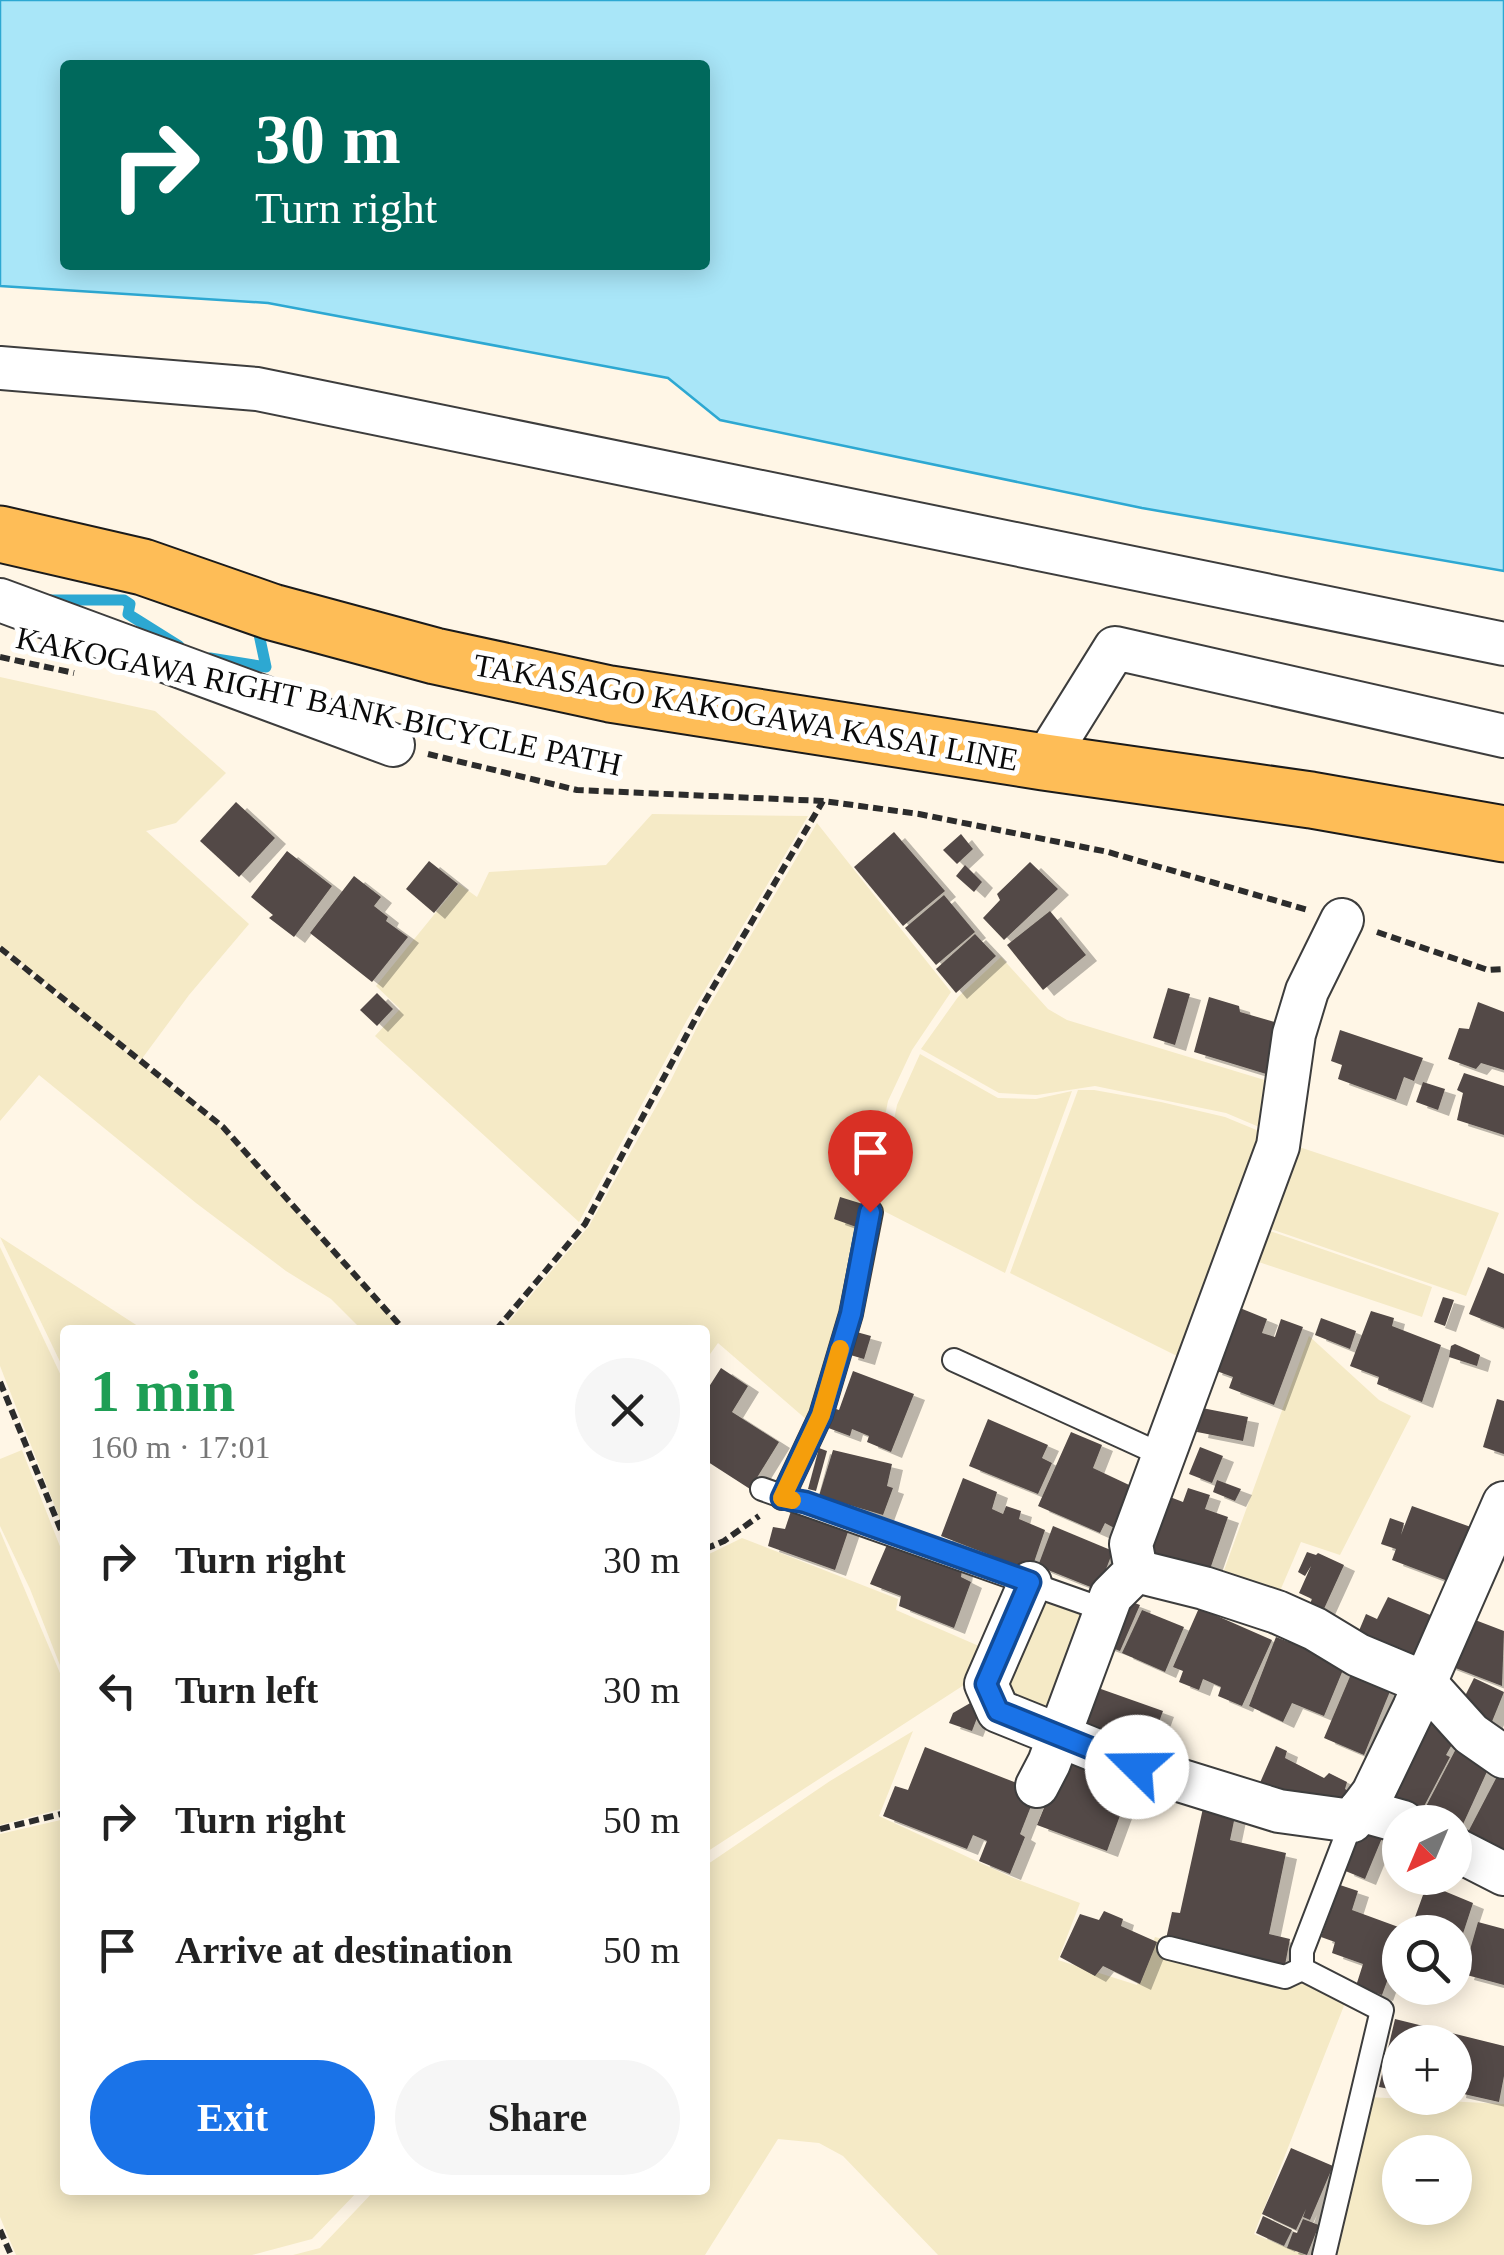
<!DOCTYPE html>
<meta charset="utf-8">
<style>
body{margin:0;font-family:Georgia,serif;background:#f6f6f6;color:#222;height:100vh;display:flex;flex-direction:column;font-size:38px;white-space:nowrap}
*{box-sizing:border-box;margin:0}
p{font-size:32px;color:#767676}
.icon{flex:none;width:55px;height:55px;fill:none;stroke:currentColor;stroke-width:2;stroke-linecap:round;stroke-linejoin:round}
.map{position:relative;flex:1;overflow:hidden}
.sheet{position:absolute;left:60px;top:1325px;width:650px;height:870px;display:flex;flex-direction:column;background:#fff;border-radius:10px;box-shadow:0 5px 25px #0003}
.sheet>*{flex:none}
.guide{position:absolute;left:60px;top:60px;width:650px;height:210px;border-radius:10px;box-shadow:0 5px 25px #0003;background:#00695c;color:#fff;overflow:hidden}
.needle{width:65px;rotate:224deg}
.fabs{position:absolute;left:1382px;top:1805px;display:grid;gap:20px}
.fabs a{display:grid;place-items:center;width:90px;height:90px;border-radius:50%;background:#fff;box-shadow:0 5px 25px #0003;font-size:50px}
.pin{position:absolute;display:grid;place-items:center;width:85px;height:85px;color:#fff;margin:-102px -42px;border-radius:50% 50% 50% 0;rotate:-45deg;box-shadow:0 0 10px #0007}
.pin .icon{rotate:45deg}
.me{position:absolute;width:110px;margin:-55px;rotate:292deg;stroke-linejoin:round;filter:drop-shadow(0 0 8px #0008)}
.turn{display:flex;align-items:center;gap:35px;height:210px;padding:0 30px;font-size:45px}
.turn .icon{width:130px;height:130px;stroke-width:2.5}
.turn b{display:block;font-size:70px;line-height:85px}
.round{display:grid;place-items:center;flex:none;width:105px;height:105px;border-radius:52px;background:#f6f6f6}
.headline{display:flex;align-items:center;justify-content:space-between;height:170px;padding:0 30px}
h1{font-size:60px;font-weight:600;line-height:75px;color:#1e9e55}
.button{display:flex;gap:20px;margin-top:auto;padding:20px 30px}
.button a{flex:1;height:115px;border-radius:60px;background:#1a73e8;color:#fff;font-size:40px;font-weight:600;line-height:115px;text-align:center}
.button a+a{background:#f6f6f6;color:#222}
ul{padding:0;list-style:none}
li{display:flex;align-items:center;gap:30px;height:130px;padding:0 30px}
li div{flex:1}
li b{display:block;font-size:38px}
li em{font-style:normal}
.map>svg:first-child{display:block}
.farmland{fill:#f5eac6;fill-rule:evenodd}
.water{fill:#a9e6f8;stroke:#2da8d2;stroke-width:2.5;fill-rule:evenodd}
.lines{fill:none;stroke-linecap:round;stroke-linejoin:round}
.stream{stroke:#2da8d2;stroke-width:11}
.building{fill:#524946;filter:url(#shadow)}
.lane-casing{stroke:#3d3d3d;stroke-width:26}
.street-casing{stroke:#3d3d3d;stroke-width:46}
.primary-casing{stroke:#1b1b1b;stroke-width:59}
.path{stroke:#2c2c2c;stroke-width:6;stroke-dasharray:10 5;stroke-linecap:butt}
.lane{stroke:#fff;stroke-width:22}
.street{stroke:#fff;stroke-width:42}
.primary{stroke:#febd57;stroke-width:55}
.route-casing{stroke:#114b97;stroke-width:25}
.route{stroke:#1a73e8;stroke-width:18}
.slow{stroke:#f59e0b;stroke-width:18}
.labels{text-anchor:middle;dominant-baseline:central;stroke-width:10;stroke-linejoin:round;paint-order:stroke}
.street-label{font-size:32px;fill:#0a0a0a;stroke:#fff}
</style>
<div class="map">
<svg width="1504" height="2255" viewBox="0 0 1504 2255">
<defs>
<filter id="shadow"><feDropShadow dx="11" dy="6" stdDeviation="0" flood-color="#0004"/></filter>
</defs>
<rect width="100%" height="100%" fill="#fff6e6"/>
<g class="farmland">
<path d="M0,677L155,711L226,773L176,823L146,831L249,924L189,995L141,1060L0,946Z"/>
<path d="M652,814L808,816L687,1020L579,1222L375,1036L400,1009L376,986L459,884L477,897L489,872L606,865Z"/>
<path d="M817,823L951,992L912,1050L888,1101L849,1299L831,1359L807,1420L718,1343L705,1361V1330H502L589,1226L671,1080L698,1025Z"/>
<path d="M0,952L222,1128L403,1330H362L331,1299L286,1271L196,1203L39,1075L0,1121Z"/>
<path d="M1001,957L1048,1009L1067,1020L1278,1084L1271,1132L1226,1113L1095,1086L1037,1095L999,1093L921,1049L958,997Z"/>
<path d="M920,1054L998,1098L1036,1099L1072,1091L1005,1273L876,1207L897,1105Z"/>
<path d="M1078,1090H1094L1161,1102L1225,1117L1271,1136L1187,1361L1010,1273Z"/>
<path d="M1293,1145L1499,1213L1466,1296L1265,1227Z"/>
<path d="M1264,1229L1432,1287L1422,1317L1253,1260Z"/>
<path d="M0,1237L144,1330H65V1372Z"/>
<path d="M0,1247L65,1384V1532L0,1366Z"/>
<path d="M1309,1336L1379,1400L1411,1416L1340,1555L1301,1542L1277,1598L1222,1576Z"/>
<path d="M22,1450L65,1559V1678L30,1589L0,1526V1459Z"/>
<path d="M0,1531L65,1685V1808L0,1825Z"/>
<path d="M742,1538L898,1599L896,1610L995,1653L964,1685L705,1853V1556Z"/>
<path d="M1031,1589L1093,1613L1052,1721L990,1689Z"/>
<path d="M913,1731L879,1816L1011,1877L1080,1903L1058,1960L1137,1985L1155,1937L1273,1969L1347,1998L1254,2234L1305,2255H938L843,2156L819,2143L778,2139L705,2255H293L320,2248L375,2190H705V1866L830,1781Z"/>
<path d="M65,1819V2190H359L312,2239L252,2255H16L0,2217V1834Z"/>
<path d="M1368,2097L1504,2104V2255H1326ZM1400,2152H1455V2208H1400Z"/>
</g>
<path class="water" d="M0,0H1504V571L1142,508L720,420L668,378L268,303L0,286ZM65,65H705V265H65Z"/>
<g class="lines">
<g class="stream">
<path d="M49,600H124L130,604L128,614L179,646"/>
<path d="M210,658L266,667L257,625"/>
</g>
</g>
<g class="building">
<path d="M236,802L275,838L239,877L200,841Z"/>
<path d="M894,832L945,891L903,926L854,867Z"/>
<path d="M961,834L973,849L957,864L943,850Z"/>
<path d="M287,851L332,886L294,937L269,918L273,915L251,897Z"/>
<path d="M429,861L458,884L434,913L406,889Z"/>
<path d="M1030,862L1058,889L1004,940L983,918L1000,900L997,894Z"/>
<path d="M965,865L982,882L974,892L956,876Z"/>
<path d="M354,876L381,897L374,906L388,917L386,921L408,937L372,982L310,933Z"/>
<path d="M944,895L975,932L936,965L905,928Z"/>
<path d="M1050,911L1086,955L1043,990L1007,945Z"/>
<path d="M975,934L996,956L956,993L936,969Z"/>
<path d="M1168,988L1190,994L1175,1045L1153,1038Z"/>
<path d="M377,993L393,1009L377,1026L360,1010Z"/>
<path d="M1209,997L1239,1006L1240,1012L1278,1023L1268,1061L1275,1064L1273,1076L1194,1052Z"/>
<path d="M1478,1002L1504,1012V1070L1481,1063L1476,1069L1448,1059L1459,1028L1469,1029Z"/>
<path d="M1340,1030L1423,1058L1414,1081L1404,1077L1396,1100L1338,1079L1342,1065L1331,1061Z"/>
<path d="M1464,1073L1504,1086V1135L1457,1120L1463,1093L1457,1090Z"/>
<path d="M1423,1082L1445,1089L1438,1110L1416,1102Z"/>
<path d="M840,1197L866,1205L859,1228L834,1219Z"/>
<path d="M1488,1267L1504,1274V1328L1469,1314Z"/>
<path d="M1443,1297L1454,1300L1445,1326L1434,1322Z"/>
<path d="M1235,1306L1267,1319L1262,1333L1275,1337L1281,1319L1303,1327L1274,1405L1229,1388L1233,1377L1211,1369Z"/>
<path d="M1371,1311L1394,1318L1392,1326L1441,1345L1422,1402L1377,1384L1379,1377L1350,1366Z"/>
<path d="M1321,1318L1356,1331L1350,1349L1315,1335Z"/>
<path d="M853,1331L871,1336L864,1359L847,1354Z"/>
<path d="M1455,1344L1480,1355L1477,1366L1449,1357L1451,1346Z"/>
<path d="M721,1368L748,1386L732,1412L779,1442L750,1489L705,1460V1393Z"/>
<path d="M853,1371L914,1394L891,1452L867,1442L869,1436L852,1429L850,1436L823,1426L830,1407L839,1410Z"/>
<path d="M1497,1399L1504,1401V1454L1483,1447Z"/>
<path d="M1202,1408L1248,1417L1243,1441L1197,1432Z"/>
<path d="M988,1419L1048,1445L1042,1458L1052,1463L1038,1494L969,1466Z"/>
<path d="M1071,1432L1102,1445L1093,1468L1144,1492L1116,1529L1105,1523L1100,1533L1038,1506Z"/>
<path d="M1200,1447L1223,1456L1212,1483L1189,1474Z"/>
<path d="M819,1448L827,1451L816,1491L808,1489Z"/>
<path d="M833,1450L892,1464L887,1486L893,1488L883,1515L819,1496Z"/>
<path d="M963,1478L997,1492L992,1509L1003,1514L1006,1506L1021,1511L1019,1519L1045,1530L1031,1571L941,1536Z"/>
<path d="M1217,1480L1241,1489L1235,1501L1213,1492Z"/>
<path d="M1188,1488L1210,1495L1205,1509L1228,1517L1207,1578L1148,1559L1170,1497L1183,1502Z"/>
<path d="M1412,1506L1482,1531L1461,1586L1392,1560L1396,1549L1381,1544L1390,1518L1404,1523L1401,1535Z"/>
<path d="M792,1508L850,1526L835,1570L768,1546L773,1527L785,1529Z"/>
<path d="M1053,1526L1113,1551L1098,1590L1038,1566Z"/>
<path d="M889,1540L962,1570L961,1577L971,1582L954,1628L899,1606L901,1596L870,1584Z"/>
<path d="M1307,1552L1316,1555L1318,1553L1344,1565L1318,1622L1305,1615L1312,1599L1299,1593L1311,1566L1305,1576L1298,1572Z"/>
<path d="M1388,1597L1442,1620L1419,1672L1353,1645L1366,1614L1377,1619Z"/>
<path d="M1121,1598L1140,1605L1120,1651L1101,1644Z"/>
<path d="M1199,1608L1272,1640L1242,1706L1218,1696L1221,1687L1203,1679L1199,1690L1179,1682L1183,1671L1173,1667Z"/>
<path d="M1142,1610L1184,1627L1165,1672L1122,1653Z"/>
<path d="M1462,1615L1504,1631L1502,1686L1445,1664Z"/>
<path d="M1293,1636L1345,1665L1324,1716L1292,1703L1283,1722L1249,1706L1276,1637L1289,1642Z"/>
<path d="M1354,1667L1393,1684L1364,1755L1324,1738Z"/>
<path d="M1474,1678L1504,1692L1491,1724L1459,1708Z"/>
<path d="M1084,1683L1163,1711L1146,1757L1067,1730Z"/>
<path d="M972,1702L982,1705L972,1731L949,1723L953,1713Z"/>
<path d="M1429,1716L1458,1734L1446,1755L1450,1757L1421,1812L1385,1793Z"/>
<path d="M1459,1743L1490,1765L1459,1833L1455,1831V1822H1438L1422,1814Z"/>
<path d="M1069,1746L1097,1771L1096,1776L1129,1791L1107,1851L1037,1825Z"/>
<path d="M1276,1746L1287,1751L1285,1758L1324,1778L1329,1773L1347,1782L1345,1789L1355,1795L1348,1809L1259,1785Z"/>
<path d="M925,1747L1037,1791L1020,1834L1025,1837L1010,1874L979,1861L987,1841L973,1835L967,1849L883,1816L895,1786L908,1790Z"/>
<path d="M1504,1763V1860L1467,1834Z"/>
<path d="M1207,1790L1239,1797L1230,1840L1286,1853L1269,1934L1290,1939L1285,1965L1166,1939L1172,1912L1180,1913Z"/>
<path d="M1360,1829L1382,1838L1365,1879L1343,1870Z"/>
<path d="M1340,1885L1358,1891L1352,1910L1412,1932H1400V1946L1382,1995L1356,1986L1363,1964L1332,1953L1335,1942L1321,1937Z"/>
<path d="M1432,1886L1473,1903L1456,1955L1455,1932L1410,1931L1423,1895Z"/>
<path d="M1104,1911L1123,1919L1121,1926L1157,1942L1140,1984L1103,1966L1095,1976L1060,1957L1080,1914L1099,1920Z"/>
<path d="M1478,1922L1504,1929V1985L1463,1974Z"/>
<path d="M1395,2019L1504,2046V2076L1499,2102L1455,2092L1462,2048L1455,2068V2042H1400V2091L1379,2087Z"/>
<path d="M1291,2148L1333,2166L1310,2220L1303,2217L1306,2209L1296,2230L1262,2214Z"/>
<path d="M1263,2216L1292,2230L1284,2246L1256,2233Z"/>
<path d="M1303,2219L1319,2225L1307,2255L1287,2248L1293,2232L1297,2233Z"/>
</g>
<g class="lines">
<defs>
<g id="lane">
<path d="M954,1360L1162,1455"/>
<path d="M762,1489L1105,1610"/>
<path d="M782,1498L821,1415L851,1314L871,1212"/>
<path d="M1169,1948L1285,1977L1302,1969"/>
<path d="M1302,1969L1382,2010L1324,2255"/>
<path d="M1302,1969V1951L1352,1821"/>
</g>
<g id="street">
<path d="M0,368L257,389L1504,644"/>
<path d="M0,600L393,745"/>
<path d="M1044,762L1115,648L1504,736"/>
<path d="M1136,1571L1204,1588L1277,1612L1315,1629L1358,1655L1425,1683L1471,1734L1504,1757"/>
<path d="M1030,1583L986,1684L998,1711L1137,1767L1279,1811L1352,1821L1373,1793L1414,1708L1504,1503"/>
<path d="M1037,1786L1049,1763L1111,1596L1136,1571L1131,1544L1278,1146L1294,1034L1307,991L1342,920"/>
<path d="M1360,1810L1403,1822"/>
<path d="M1455,1849L1504,1874"/>
</g>
<path id="primary" d="M0,534L143,567L272,612L435,656L610,694L1044,762L1311,800L1504,834"/>
</defs>
<use href="#lane" class="lane-casing"/>
<use href="#street" class="street-casing"/>
<use href="#primary" class="primary-casing"/>
<g class="path">
<path d="M0,657L74,673"/>
<path d="M428,754L577,790L823,801L919,814L1108,852L1308,910"/>
<path d="M1377,932L1488,970L1504,969"/>
<path d="M0,948L223,1127L404,1330"/>
<path d="M496,1330L585,1224L705,1001L823,801"/>
<path d="M0,1382L65,1540"/>
<path d="M705,1549L724,1541L759,1516"/>
<path d="M0,1829L65,1813"/>
<path d="M0,2230L11,2255"/>
</g>
<use href="#lane" class="lane"/>
<use href="#street" class="street"/>
<use href="#primary" class="primary"/>
</g>
<g class="lines">
<defs>
<path id="route" d="M870,1212L851,1314L821,1415L782,1498L805,1502L1030,1582L986,1684L998,1711L1137,1767"/>
</defs>
<use href="#route" class="route-casing"/>
<use href="#route" class="route"/>
<path class="slow" d="M792,1500L782,1498L821,1415L840,1349"/>
</g>
<g class="labels">
<g class="street-label">
<text transform="translate(319 701) rotate(12)">KAKOGAWA RIGHT BANK BICYCLE PATH</text>
<text transform="translate(746 712) rotate(10)">TAKASAGO KAKOGAWA KASAI LINE</text>
</g>
</g>
</svg>
<div class="fabs">
<a><svg class="needle" viewBox="-14 -14 28 28"><path d="M0-13l5 13h-10z" fill="#e53935"/><path d="M0 13l5-13h-10z" fill="#767676"/></svg></a>
<a><svg class="icon" aria-label="search" viewBox="0 0 24 24"><circle cx="10" cy="10" r="6"/><path d="M15 15l6 6"/></svg></a>
<a>+</a>
<a>−</a>
</div>
<div class="pin" style="left:870px;top:1212px;background:#d93025"><svg class="icon" aria-label="arrive" viewBox="0 0 24 24"><path d="M6 21V4h12l-3 4 3 4H6"/></svg></div>
<svg class="me" style="left:1137px;top:1767px" viewBox="-20 -20 40 40"><circle r="19" fill="#fff"/><path d="M0-13L10 11 0 6-10 11z" fill="#1a73e8"/></svg>
<div class="guide">
<div class="turn"><svg class="icon" aria-label="right" viewBox="0 0 24 24"><path d="M7 20v-9h11M14 6l5 5-5 5"/></svg><div><b>30 m</b>Turn right</div></div>
</div>
<section class="sheet">
<div class="headline"><div><h1>1 min</h1><p>160 m · 17:01</p></div><a class="round"><svg class="icon" aria-label="close" viewBox="0 0 24 24"><path d="M6 6l12 12M18 6L6 18"/></svg></a></div>
<ul>
<li><svg class="icon" aria-label="right" viewBox="0 0 24 24"><path d="M7 20v-9h11M14 6l5 5-5 5"/></svg><div><b>Turn right</b></div><em>30 m</em></li>
<li><svg class="icon" aria-label="left" viewBox="0 0 24 24"><path d="M17 20v-9H6M10 6l-5 5 5 5"/></svg><div><b>Turn left</b></div><em>30 m</em></li>
<li><svg class="icon" aria-label="right" viewBox="0 0 24 24"><path d="M7 20v-9h11M14 6l5 5-5 5"/></svg><div><b>Turn right</b></div><em>50 m</em></li>
<li><svg class="icon" aria-label="arrive" viewBox="0 0 24 24"><path d="M6 21V4h12l-3 4 3 4H6"/></svg><div><b>Arrive at destination</b></div><em>50 m</em></li>
</ul>
<div class="button"><a>Exit</a><a>Share</a></div>
</section>
</div>
